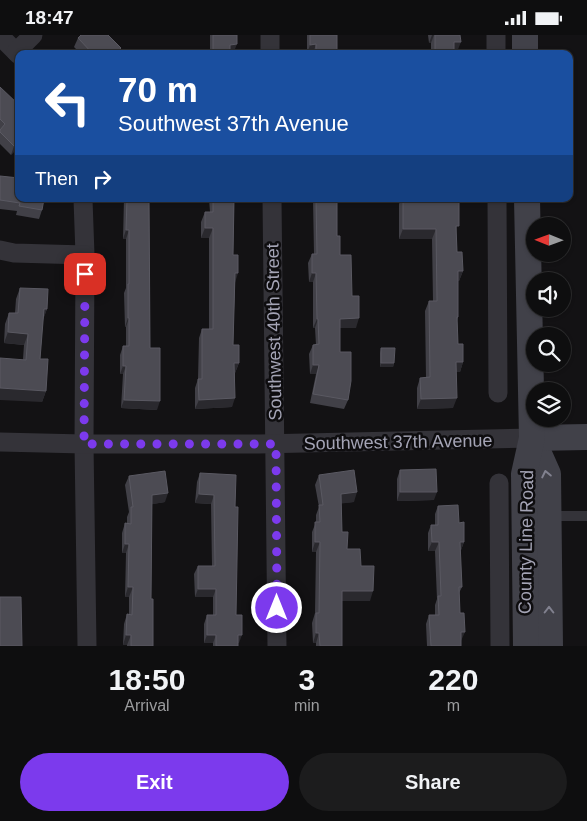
<!DOCTYPE html>
<style>
body{margin:0;font-family:Helvetica,sans-serif;background:#1c1c1d;color:#f1f3f6;height:100vh;display:flex;flex-direction:column;font-size:19px;white-space:nowrap}
*{box-sizing:border-box;margin:0}
p{font-size:16px;color:#9b9c9e}
.icon{flex:none;width:28px;height:28px;fill:none;stroke:currentColor;stroke-width:2;stroke-linecap:round;stroke-linejoin:round}
.map{position:relative;height:611px;overflow:hidden}
.details{display:flex;flex-direction:column;background:#0e0e0f;flex:1}
.details>*{flex:none}
.banner{position:absolute;left:15px;top:15px;width:558px;height:152px;border-radius:10px;box-shadow:0 1px 4px #0004,0 0 0 1px #2e2e2f;background:#1a4fa0;color:#fff;overflow:hidden}
.needle{width:32px;rotate:271deg}
.tools{position:absolute;left:526px;top:182px;display:grid;gap:10px}
.tools a{display:grid;place-items:center;width:45px;height:45px;border-radius:50%;background:#0e0e0f;box-shadow:0 1px 4px #0004,0 0 0 1px #2e2e2f;font-size:25px}
.pin{position:absolute;display:grid;place-items:center;width:42px;height:42px;color:#fff;margin:-21px;border-radius:10px;box-shadow:0 2px 8px #0006}
.me{position:absolute;width:55px;margin:-28px;rotate:0deg;stroke-linejoin:round;filter:drop-shadow(0 0 4px #0008)}
.turn{display:flex;align-items:center;gap:18px;height:105px;padding:0 20px;font-size:22px}
.turn .icon{width:65px;height:65px;stroke-width:2.5}
.turn b{display:block;font-size:35px;line-height:42px}
.then{display:flex;align-items:center;height:48px;padding:0 20px;background:#0003;gap:10px;font-size:19px}
.eta{display:flex;justify-content:space-evenly;align-items:center;height:85px;text-align:center}
.eta b{font-size:30px;font-weight:600;line-height:35px}
.action{display:flex;gap:10px;margin-top:auto;padding:10px 20px}
.action a{flex:1;height:58px;border-radius:30px;background:#7c3aed;color:#fff;font-size:20px;font-weight:600;line-height:58px;text-align:center}
.action a+a{background:#1c1c1d;color:#f1f3f6}
.status{display:flex;justify-content:space-between;align-items:center;height:35px;padding:0 25px;background:#0e0e0f;direction:ltr}
.status svg{height:14px;fill:currentColor}
.map>svg:first-child{display:block}
.lines{fill:none;stroke-linecap:round;stroke-linejoin:round}
.lane{stroke:#343339;stroke-width:10}
.street{stroke:#343339;stroke-width:19}
.secondary{stroke:#414149;stroke-width:26}
.wall{fill:#414047}
.shaded-wall{fill:#2a292e}
.building{fill:#4c4b53;stroke:#5a5962}
.oneway{stroke:#81818f}
.route{stroke:#7c3aed;stroke-width:9;stroke-dasharray:0 16.2}
.labels{text-anchor:middle;dominant-baseline:central;stroke-width:5;stroke-linejoin:round;paint-order:stroke}
.street-label{font-size:18px;fill:#a4a4b5;stroke:#0e0d0f}
</style>
<div class="status"><b>18:47</b><svg viewBox="0 0 49 12"><path d="M0 12V9h3v3zM5 12V6h3v6zM10 12V3h3v9zM15 12V0h3v12zM26 1h20v11H26zM47 4h2v5h-2z"/></svg></div>
<div class="map">
<svg width="587" height="611" viewBox="0 0 587 611">
<rect width="100%" height="100%" fill="#131214"/>
<g class="lines">
<path class="lane" d="M549,481H587"/>
<g class="street">
<path d="M270,0V19"/>
<path d="M496,0V19"/>
<path d="M0,1L19,20"/>
<path d="M16,17L33,0"/>
<path d="M83,164L85,220L84,409L87,611"/>
<path d="M272,164L277,611"/>
<path d="M497,164L498,358"/>
<path d="M0,215L14,218L85,220"/>
<path d="M0,407L84,409H259L532,403"/>
<path d="M499,448L500,611"/>
</g>
<g class="secondary">
<path d="M525,0V19"/>
<path d="M532,403L548,439L550,611"/>
<path d="M532,403L587,402"/>
<path d="M526,611L524,439L532,403L527,164"/>
</g>
</g>
<g class="wall">
<path d="M210,0H237L233,19H210Z"/>
<rect x="307" y="0" width="30" height="19"/>
<path d="M428,0H460L457,17H454V19H431V8H429Z"/>
<path d="M78,3L119,19H81L74,12Z"/>
<path d="M0,52L19,111L11,120L0,109Z"/>
<path d="M0,141L42,175L39,184L16,180L17,176L0,174Z"/>
<path d="M124,164H149L150,313L157,375L121,373L123,339H120V320L123,311H126V292H125L124,258L126,253V204H123Z"/>
<path d="M209,164H234L233,220L235,247L233,310L239,328L235,338L232,372L195,374V353L198,344L199,303L202,294H209V203H201V187L205,177H210Z"/>
<path d="M313,164H337V201L340,220L352,261L356,293H340V317L348,365L344,374L310,368L316,339H310L309,319L313,310H316L315,293H313V247H309L308,228L312,219H314Z"/>
<path d="M401,164H459L456,198L457,217L463,236L459,246H458V282L457,286L458,309L463,327L460,337H456L453,373L417,374V353L420,343H426L425,276L429,266H433L432,204H399V169Z"/>
<path d="M20,253L47,274L43,284L40,324L46,356L42,367L23,324L24,310L4,308L5,289L9,278H15L16,264Z"/>
<path d="M381,313L394,328L393,332H380V318Z"/>
<path d="M400,435L434,465L397,466V444Z"/>
<path d="M200,438L235,472L236,580L239,608H238V611H213V608H204V589L207,580H213V562H195L194,539L198,531H212L211,469L195,468L197,447Z"/>
<path d="M319,440L354,467L341,468L342,497L347,514L361,531L370,566H342V611H316V608H313L312,588L315,578L316,517H312V497L316,487V480L319,472L315,450Z"/>
<path d="M129,441L165,467L152,469L151,564L153,611H127V610H123L124,589L127,579L129,580V562H125L126,518H122V498L125,488L127,489V482L129,477L125,450Z"/>
<path d="M438,471L459,488L464,507L461,515H460L462,552L459,558L461,611H427L426,589L429,580H435V570L437,564L435,516H428V498L431,490H435V479Z"/>
</g>
<g class="shaded-wall">
<path d="M432,0H434L431,8H429Z"/>
<path d="M454,7H461L457,17H450Z"/>
<path d="M237,9L233,19H227L230,10Z"/>
<path d="M316,9L313,19H307L310,10Z"/>
<path d="M19,106V111L11,120L14,111Z"/>
<path d="M205,193H213L209,203H201Z"/>
<path d="M403,194H436L432,204H399Z"/>
<path d="M126,195H129L126,204H123Z"/>
<path d="M458,236H463L459,246H455Z"/>
<path d="M235,238H238L235,248Z"/>
<path d="M312,238H316L313,247H309Z"/>
<path d="M44,274H47L43,285Z"/>
<path d="M128,283H129L126,292H125Z"/>
<path d="M359,283L356,293H336L340,284Z"/>
<path d="M317,284H318L315,293H313Z"/>
<path d="M8,297L28,299L24,310L4,308Z"/>
<path d="M456,327H463L460,337H452Z"/>
<path d="M234,328H239L235,338H231Z"/>
<path d="M381,328H394L393,332H380Z"/>
<path d="M313,330H319L316,339H310Z"/>
<path d="M123,331H126L123,339H120Z"/>
<path d="M0,353L46,356L42,367L0,365Z"/>
<path d="M235,363L232,372L195,374L199,365Z"/>
<path d="M457,363L453,373L417,374L421,364Z"/>
<path d="M124,365L160,366L157,375L121,373Z"/>
<path d="M357,457L354,467L338,469L341,459Z"/>
<path d="M400,457H437L434,465L397,466Z"/>
<path d="M168,458L165,467L148,470L152,460Z"/>
<path d="M199,459L214,460L211,469L195,468Z"/>
<path d="M315,507H320L316,517H312Z"/>
<path d="M432,507H439L435,516H428Z"/>
<path d="M460,507H464L461,515H457Z"/>
<path d="M125,509H129L126,518H122Z"/>
<path d="M128,552H133L129,562H125Z"/>
<path d="M198,554H216L213,562H195Z"/>
<path d="M342,556H373L370,566H338Z"/>
<path d="M461,597H465L461,606Z"/>
<path d="M316,598H319L316,608H313Z"/>
<path d="M126,600H131L127,610H123Z"/>
<path d="M207,600H216L213,608H204Z"/>
<path d="M238,600H242L239,608H235Z"/>
</g>
<g class="building">
<path d="M81,0H108L121,13L115,19H93L78,3Z"/>
<path d="M213,0H237V9L230,10V19H213Z"/>
<path d="M310,0H337V19H316V9L310,10Z"/>
<path d="M435,0H460L461,7H454V19H435Z"/>
<path d="M0,52L19,70V106L14,111L0,97V95L5,89L0,84Z"/>
<path d="M0,141L19,143V164H44L42,175L19,171L20,168L0,165Z"/>
<path d="M127,164H149L150,313H160V366L124,365L126,331H123V311H129V283H128V249H129V195H126Z"/>
<path d="M213,164H234L233,220H238V238H235L233,310H239V328H234L235,363L199,365L198,344H202V294H213V193H205V177H213Z"/>
<path d="M316,164H337V201H340V220H351L352,261H359V283L340,284V317H351V346L348,365L313,359L319,330H313V310L319,309L318,284H317L316,238H312V219H317Z"/>
<path d="M403,164H459V191H456L457,217H462L463,236H458V282H457L458,309H463V327H456L457,363L421,364L420,343L430,342L429,266H437L436,194H403Z"/>
<path d="M20,253L48,254L47,274H44L40,324H48L46,356L0,353V323L26,325L28,299L8,297L9,278H18Z"/>
<path d="M381,313H395L394,328H381Z"/>
<path d="M436,434L437,457H400V435Z"/>
<path d="M354,435L357,457L341,459L342,497H348L347,514H360L361,531H374L373,556H342V611H320L319,598H316V578H319L320,507H315V487H320L319,470H323L319,440Z"/>
<path d="M165,436L168,458L152,460L151,564H153V611H131V600H126L127,579L132,580L133,552H128L129,509H125V488L131,489V472H133L129,441Z"/>
<path d="M200,438L236,440L235,472H238L236,580H242V600H238V611H216V600H207V580H216V554H198V531H215L214,460L199,459Z"/>
<path d="M458,470L459,488L464,487V507H460L462,552H459L460,578H464L465,597H461V611H431L429,580H439L438,561H441L439,507H432L431,490H438V471Z"/>
<path d="M0,562H21L22,611H0Z"/>
</g>
<defs><path id="oneway-chevron" d="M-2-3.5L2.5 0L-2 3.5" fill="none" stroke-width="1.6" stroke-linecap="round" stroke-linejoin="round" transform="scale(1.25)"/></defs>
<g class="oneway">
<use href="#oneway-chevron" transform="translate(546 439) rotate(-102)"/>
<use href="#oneway-chevron" transform="translate(549 575) rotate(-90)"/>
</g>
<g class="lines">
<path class="route" d="M85,239L84,409H276L277,573"/>
</g>
<g class="labels">
<g class="street-label">
<text transform="translate(274 297) rotate(-91)">Southwest 40th Street</text>
<text transform="translate(398 407) rotate(-1)">Southwest 37th Avenue</text>
<text transform="translate(526 507) rotate(-89)">County Line Road</text>
</g>
</g>
</svg>
<div class="tools">
<a><svg class="needle" viewBox="-14 -14 28 28"><path d="M0-13l5 13h-10z" fill="#e53935"/><path d="M0 13l5-13h-10z" fill="#9b9c9e"/></svg></a>
<a><svg class="icon" aria-label="sound" viewBox="0 0 24 24"><path d="M4 9h4l5-4v14l-5-4H4zM17 9q2 3 0 6"/></svg></a>
<a><svg class="icon" aria-label="search" viewBox="0 0 24 24"><circle cx="10" cy="10" r="6"/><path d="M15 15l6 6"/></svg></a>
<a><svg class="icon" aria-label="layers" viewBox="0 0 24 24"><path d="M12 4l9 5-9 5-9-5zM3 14l9 5 9-5"/></svg></a>
</div>
<div class="pin" style="left:85px;top:239px;background:#d93025"><svg class="icon" aria-label="arrive" viewBox="0 0 24 24"><path d="M6 21V4h12l-3 4 3 4H6"/></svg></div>
<svg class="me" style="left:277px;top:573px" viewBox="-20 -20 40 40"><circle r="17" fill="#7c3aed" stroke="#fff" stroke-width="3"/><path d="M0-11L8 9 0 5-8 9z" fill="#fff"/></svg>
<div class="banner">
<div class="turn"><svg class="icon" aria-label="left" viewBox="0 0 24 24"><path d="M17 20v-9H6M10 6l-5 5 5 5"/></svg><div><b>70 m</b>Southwest 37th Avenue</div></div>
<div class="then">Then<svg class="icon" aria-label="right" viewBox="0 0 24 24"><path d="M7 20v-9h11M14 6l5 5-5 5"/></svg></div>
</div>
</div>
<section class="details">
<div class="eta">
<div><b>18:50</b><p>Arrival</p></div>
<div><b>3</b><p>min</p></div>
<div><b>220</b><p>m</p></div>
</div>
<div class="action"><a>Exit</a><a>Share</a></div>
</section>
